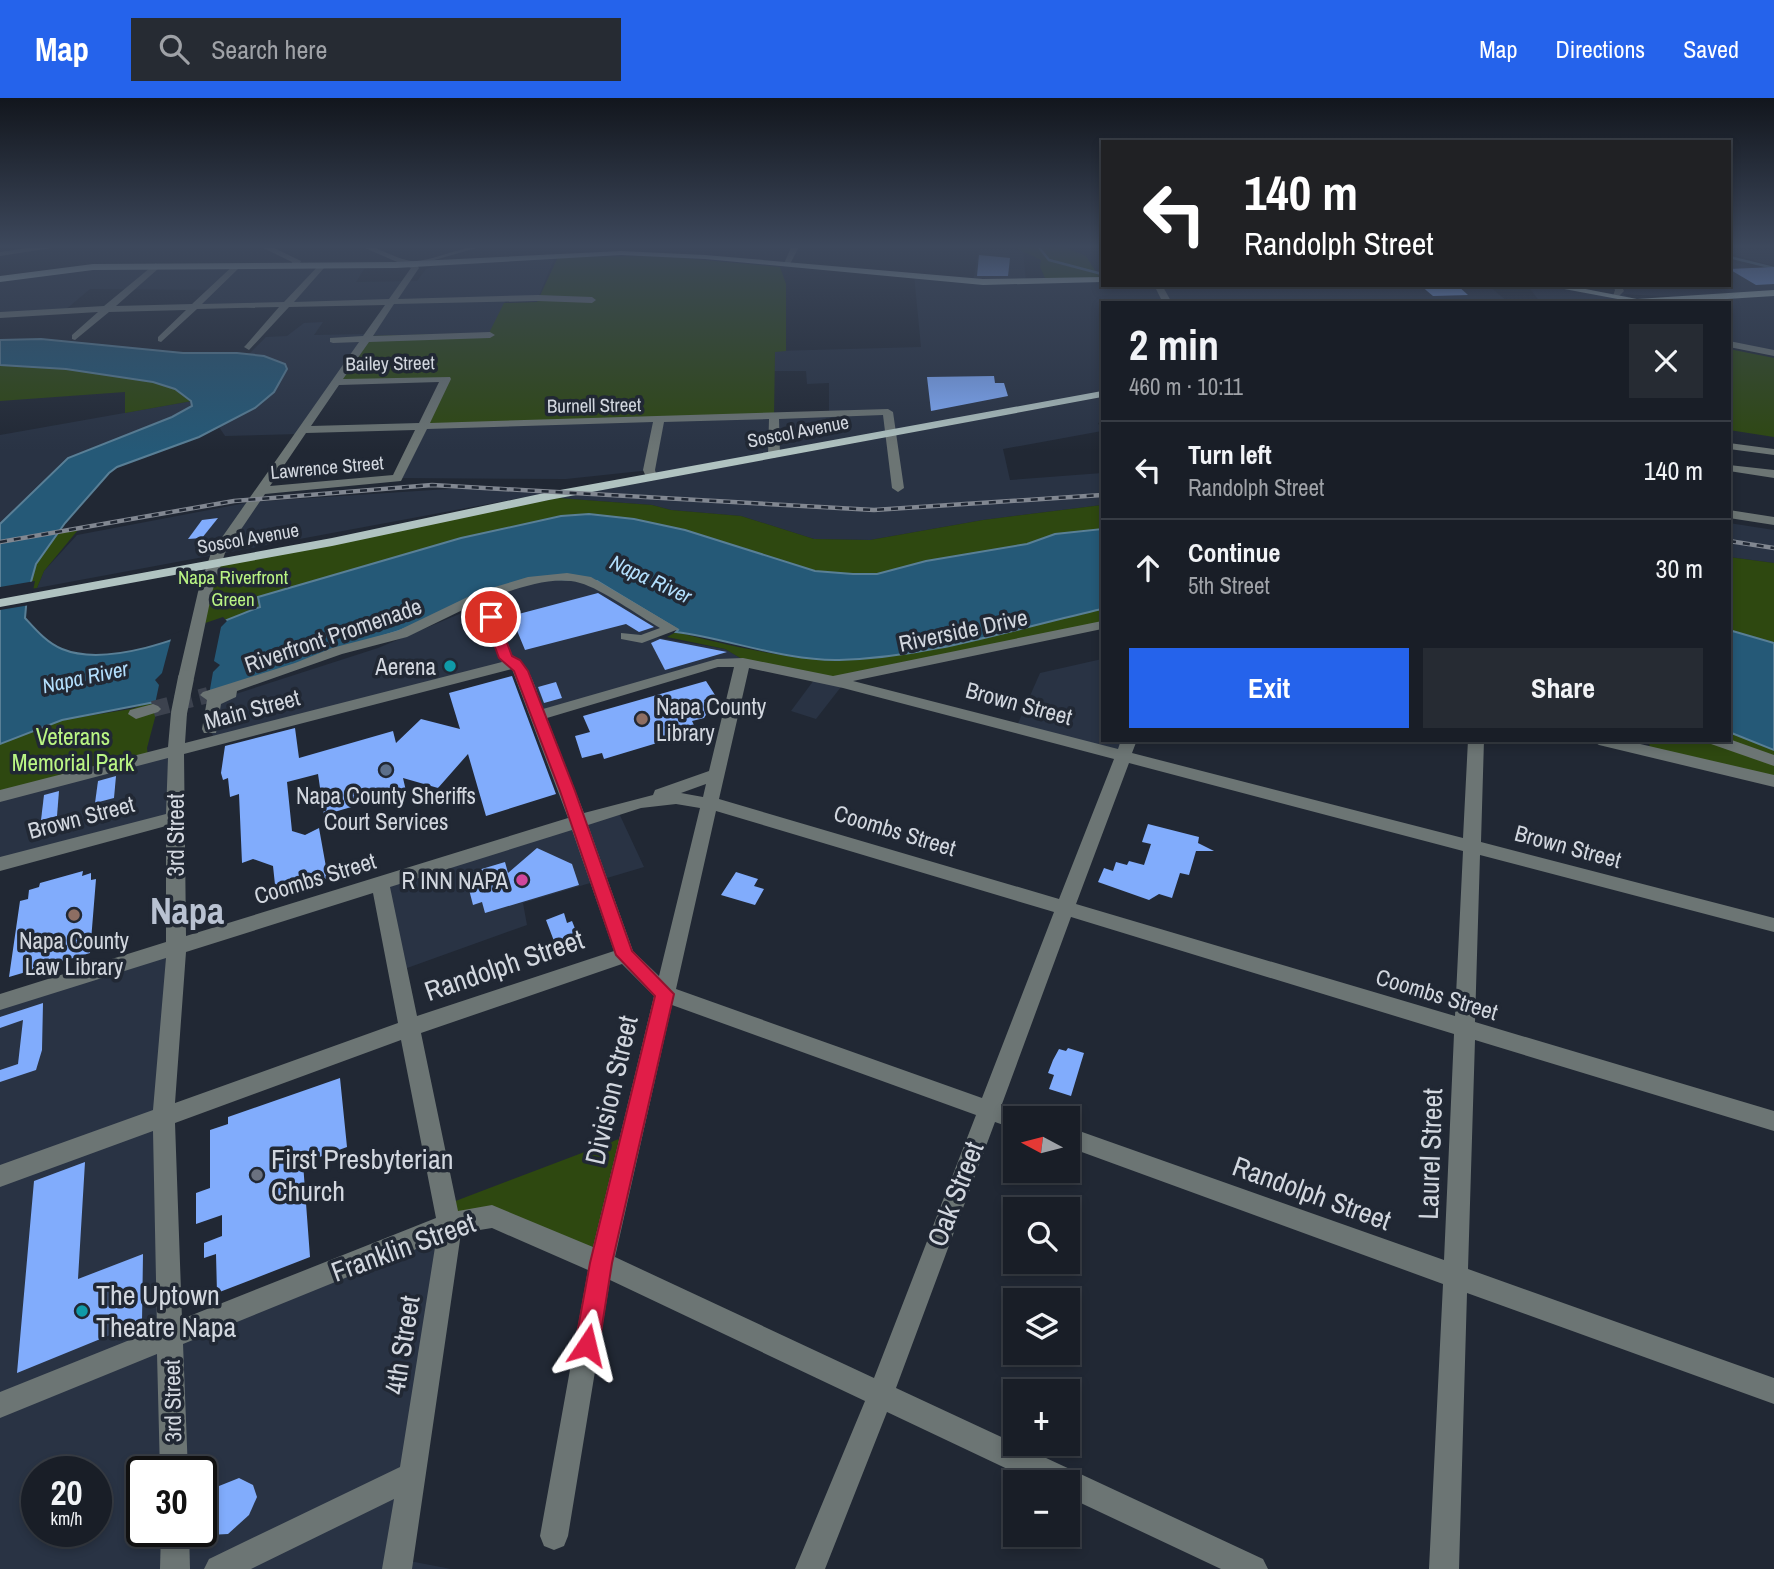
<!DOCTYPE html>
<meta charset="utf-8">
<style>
body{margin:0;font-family:"Archivo Narrow",sans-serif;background:#262b33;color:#f1f3f6;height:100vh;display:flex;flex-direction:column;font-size:26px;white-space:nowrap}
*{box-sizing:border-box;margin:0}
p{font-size:23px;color:#9fa2a7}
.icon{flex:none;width:38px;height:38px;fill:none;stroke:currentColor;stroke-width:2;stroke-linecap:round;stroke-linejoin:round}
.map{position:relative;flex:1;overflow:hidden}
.panel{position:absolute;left:1101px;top:203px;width:630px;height:441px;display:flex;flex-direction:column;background:#191e27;border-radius:0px;box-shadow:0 4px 10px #0003,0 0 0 2px #373c44}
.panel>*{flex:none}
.top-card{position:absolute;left:1101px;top:42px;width:630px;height:147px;border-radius:0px;box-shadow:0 4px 10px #0003,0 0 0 2px #373c44;background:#202124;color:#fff;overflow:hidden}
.needle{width:46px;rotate:277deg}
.buttons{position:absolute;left:1003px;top:1008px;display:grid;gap:14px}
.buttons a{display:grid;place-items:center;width:77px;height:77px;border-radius:0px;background:#191e27;box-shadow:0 4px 10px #0003,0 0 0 2px #373c44;font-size:35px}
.speed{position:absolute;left:21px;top:1358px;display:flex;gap:14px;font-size:35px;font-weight:700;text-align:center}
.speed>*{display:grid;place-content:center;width:91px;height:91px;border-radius:50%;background:#191e27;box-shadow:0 4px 10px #0003,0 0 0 2px #373c44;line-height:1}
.speed small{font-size:18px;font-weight:400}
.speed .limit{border:4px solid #111;border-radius:10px;background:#fff;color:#111}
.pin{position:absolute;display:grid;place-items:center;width:60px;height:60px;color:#fff;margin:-30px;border:4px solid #fff;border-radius:50%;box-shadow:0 2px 7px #0007}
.me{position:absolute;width:77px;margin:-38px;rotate:10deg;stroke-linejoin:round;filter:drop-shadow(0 0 5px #0008)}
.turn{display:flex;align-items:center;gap:24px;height:147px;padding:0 28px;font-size:32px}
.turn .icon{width:91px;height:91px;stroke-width:2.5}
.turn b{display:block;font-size:49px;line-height:60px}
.round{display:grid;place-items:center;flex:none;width:74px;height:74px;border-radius:0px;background:#262b33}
.headline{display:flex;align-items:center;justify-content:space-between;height:119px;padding:0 28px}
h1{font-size:42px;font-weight:700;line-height:52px}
.cta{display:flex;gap:14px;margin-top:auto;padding:14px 28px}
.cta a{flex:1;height:80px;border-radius:0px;background:#2563eb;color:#fff;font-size:28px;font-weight:700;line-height:80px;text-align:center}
.cta a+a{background:#262b33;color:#f1f3f6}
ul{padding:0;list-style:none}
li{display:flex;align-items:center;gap:21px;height:98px;padding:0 28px;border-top:2px solid #373c44}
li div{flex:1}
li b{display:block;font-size:26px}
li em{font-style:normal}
header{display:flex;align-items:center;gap:42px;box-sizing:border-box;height:98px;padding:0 35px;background:#2563eb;color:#fff}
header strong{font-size:33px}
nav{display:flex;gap:38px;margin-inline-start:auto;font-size:24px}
.search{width:490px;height:63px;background:#262b33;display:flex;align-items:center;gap:18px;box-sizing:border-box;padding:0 24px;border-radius:0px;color:#9fa2a7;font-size:26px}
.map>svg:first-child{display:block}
.built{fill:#293344;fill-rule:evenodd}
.green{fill:#2e4810}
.water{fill:#255977;stroke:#597f96;stroke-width:2}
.pier{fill:#212834}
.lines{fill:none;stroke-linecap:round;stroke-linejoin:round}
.stream{stroke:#597f96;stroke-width:2.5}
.building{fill:#81acfc}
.minor-tunnel{stroke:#3c424e;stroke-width:16;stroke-dasharray:16 8;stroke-linecap:butt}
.minor{fill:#6c7574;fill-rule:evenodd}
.major{fill:#b0c3c1;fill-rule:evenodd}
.rail-casing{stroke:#818791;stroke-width:4.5}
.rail{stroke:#212834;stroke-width:2.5;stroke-dasharray:7;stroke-linecap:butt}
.minor-bridge{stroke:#6c7574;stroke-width:16}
.route{fill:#e11d48;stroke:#92132f;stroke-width:2}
.culture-dot{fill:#0f9aa8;stroke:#212834;stroke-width:2.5}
.education-dot{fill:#8d6e63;stroke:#212834;stroke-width:2.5}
.service-dot{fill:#5c6f8a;stroke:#212834;stroke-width:2.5}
.hotel-dot{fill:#d1479c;stroke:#212834;stroke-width:2.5}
.worship-dot{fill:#6b7280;stroke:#212834;stroke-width:2.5}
.labels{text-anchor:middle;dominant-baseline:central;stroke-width:7;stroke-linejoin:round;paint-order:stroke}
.far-street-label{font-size:19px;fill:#d2d7df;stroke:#212834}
.far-park-label{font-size:19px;fill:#baf584;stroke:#212834}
.far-water-label{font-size:21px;font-style:italic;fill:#b3dffd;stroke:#212834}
.street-label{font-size:23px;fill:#d2d7df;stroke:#212834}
.poi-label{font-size:23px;fill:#d2d7df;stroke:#212834;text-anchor:end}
.park-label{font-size:23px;fill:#baf584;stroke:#212834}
.near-street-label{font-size:28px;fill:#d2d7df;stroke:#212834}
.near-poi-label{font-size:28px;fill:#d2d7df;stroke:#212834;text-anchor:start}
.town-label{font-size:37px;font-weight:bold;fill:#b9c2d2;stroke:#212834}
</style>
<header>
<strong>Map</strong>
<div class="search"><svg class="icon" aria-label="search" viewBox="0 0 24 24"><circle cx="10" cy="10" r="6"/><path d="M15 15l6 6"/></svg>Search here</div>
<nav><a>Map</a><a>Directions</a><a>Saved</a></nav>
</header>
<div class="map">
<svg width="1774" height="1471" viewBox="0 0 1774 1471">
<rect width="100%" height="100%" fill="#212834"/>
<g class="built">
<path d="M1729,147H1774V168L1729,155Z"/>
<path d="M979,150L1023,152L1026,184L1102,182V187H1488L1509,205H1102V294L652,376L651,372L566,381L397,380L423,329L829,317V285L807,286L806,273H774L775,253L921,249L914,177L973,183Z"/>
<path d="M555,159L538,200H507L489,236L367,238L298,336L225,338L219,329L270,298L287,271L285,266L248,257L266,239L287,238L304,225L323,224L314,237L368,236L391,204L193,209L210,192L90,191L64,213L0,217V182L63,171L295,167L308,171H364L356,184L417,183L426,171L435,168Z"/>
<path d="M1729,163L1774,175V193L1674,199L1623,196L1637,203L1541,205L1527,187L1615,196L1616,187H1729Z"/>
<path d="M1774,197V255L1729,249V205H1661Z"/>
<path d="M1102,299V324L1098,325L1102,333L1003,351L1010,382L1102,375V407L983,422L870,442L814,441L741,418L671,412L652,407L558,400Z"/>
<path d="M192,303V308L184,314L68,360L0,426V337Z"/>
<path d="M463,390L547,395L37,490L44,473L77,437L251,404Z"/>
<path d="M1729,425L1774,432V465L1729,459Z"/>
<path d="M577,480L672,531L655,539L725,551L742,561L542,616L515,565L216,645L210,631L214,603L378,550L469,512L485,499L528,482Z"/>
<path d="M1102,561V642H1129L1123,658L1016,630L1040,575Z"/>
<path d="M817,578L844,585L816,621L791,613Z"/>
<path d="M175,654L174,720L0,766V698Z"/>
<path d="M617,711L644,769L523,805L527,827L396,874L380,786Z"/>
<path d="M176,849L171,1237L449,1126L399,1461L451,1471H0V904ZM37,1374H96V1433H37ZM142,1374H201V1433H142Z"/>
</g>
<g class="green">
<path d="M1010,147H1059L1086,158L1101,182L1047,184L1040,169L1041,162Z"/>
<path d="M660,158L780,169L786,186V253L775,254L774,319L423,329L445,282L335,284L367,238L489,235L504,205L537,204L558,159Z"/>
<path d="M1729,251L1774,260V339L1729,332Z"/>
<path d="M0,267C41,266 137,275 174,290C180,293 186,298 192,303L125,315V294L0,303Z"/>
<path d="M558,400L652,407L671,412L741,418L814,441L870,442L983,422L1102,407V431L1055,436L1027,446L926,463L877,476H853L815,473L685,432L635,421L589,416L561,418L461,440L258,499L261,509L197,532L214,466Z"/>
<path d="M78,432L44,473L37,490L29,491L36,466L57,436Z"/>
<path d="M1729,459L1774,465V545L1729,532Z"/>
<path d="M1102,511V527L834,583L742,561L725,551L667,539L676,534C723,546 792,563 840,562C928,560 1017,530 1102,511Z"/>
<path d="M160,601L147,650L148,660L0,698V646L62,622L131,611Z"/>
<path d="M1729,634L1774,652V683L1650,654L1649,642H1729Z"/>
<path d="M632,1036L601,1165L469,1120L445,1107Z"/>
</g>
<g class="water">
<path d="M41,241L183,255H237L264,258L285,266L287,271L274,294L255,310L199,339L117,369L109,375L65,425L36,466L27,498L25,520C36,532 47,545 62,551C115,573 209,528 260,509L258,499L461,440L561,418L589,416L634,421L685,432L815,473L853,476H877L926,463L1027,446L1055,436L1102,431V511C1017,530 928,560 839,562C784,563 730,541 676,534L678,532L597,483L533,480L402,532L217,592L62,622L0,646V426L68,360L172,319L192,308L191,303L175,291L153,284L66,271L0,267V242Z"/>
<path d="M1729,532L1774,545V652L1729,634Z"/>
</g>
<g class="pier">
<path d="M35,483L30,507L0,512V489Z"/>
<path d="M223,519L227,523L221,529L214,563L220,567L213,574L209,597L155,606L159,587L155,582L162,575L171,541L167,538Z"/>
</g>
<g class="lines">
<g class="stream">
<path d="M1037,147L1049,162L1102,176"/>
<path d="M1729,159L1774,170"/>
</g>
</g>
<g class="building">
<path d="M979,157L1010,160L1008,178H977Z"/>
<path d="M1774,169V186L1756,187L1729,171Z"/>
<path d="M1420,187H1457L1468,197L1433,198Z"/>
<path d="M994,278L995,285H1004L1008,298L931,313L927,279Z"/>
<path d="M218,420L202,440L188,441L202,422Z"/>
<path d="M598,495L654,529L639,534L626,526L525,552L511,518Z"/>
<path d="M660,541L727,554L665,572L651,545Z"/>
<path d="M512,578L556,696L486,718L468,656L438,690L403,680L406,693L324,717L318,676L287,684L292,733L305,737L319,730L328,780L276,796L273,768L253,761L242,765L239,696L230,699L228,680L223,682L221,675L225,648L295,630L299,660L393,633L396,645L421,621L460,631L449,595Z"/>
<path d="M706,583L715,597L704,602L709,612L704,620L692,623L697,633L604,661L602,655L582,660L575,638L590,634L583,618Z"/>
<path d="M556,584L562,600L544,605L538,589Z"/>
<path d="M116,678L114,700L95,705L98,683Z"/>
<path d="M59,693L57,718L41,722L44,697Z"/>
<path d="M1148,726L1199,739L1198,745L1214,753H1196L1189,777L1180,775L1172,800L1159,796L1149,802L1098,784L1104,770L1113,773L1116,764L1127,767L1129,763L1144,767L1151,746L1142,744Z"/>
<path d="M537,750L572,766L579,787L485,815L482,804L473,807L465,776L505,764L508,775Z"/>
<path d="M83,773L82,778L91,775V782L96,781L90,855L9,879L20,803L28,801L29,792L39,789L40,785Z"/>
<path d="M736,774L758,781L754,788L764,791L755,807L721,797Z"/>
<path d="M564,815L567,825L572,823L580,843L557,851L546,822Z"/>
<path d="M43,905L42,952L36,972L0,984V972L18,966L23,922L0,930V919Z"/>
<path d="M1068,950L1084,955L1071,998L1049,991L1054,977L1048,975L1053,962L1059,951L1066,953Z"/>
<path d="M340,980L347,1049L303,1065L310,1159L217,1195L216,1156L204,1160V1145L222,1138V1117L196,1126V1095L210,1090V1032L228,1026V1019Z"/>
<path d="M85,1064L78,1181L143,1156L142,1224L17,1275L34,1083Z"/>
<path d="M239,1380L253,1387L257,1399L249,1417L228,1436L209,1437L203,1431L202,1422L209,1399L219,1388Z"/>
</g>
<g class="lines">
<path class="minor-tunnel" d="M153,611L208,597"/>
<g class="minor">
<path d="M48,147H71L0,158V154Z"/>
<path d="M257,147H268L301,163L298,169H292V164Z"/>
<path d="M358,147C378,147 392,160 411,163C428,165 464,147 487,147L417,167L419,170L398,201L538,197L592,199L596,202L592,205L538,203L394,206L373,238L490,234L495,237L490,240L369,244L343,281L450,279L451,281L430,325L888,311L893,314L904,390L898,394L892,390L883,317L779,321L780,357L774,360L768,357L769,321L664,324L655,372L657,379L651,383L647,381L643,372L653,324L427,331L401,383L265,396L225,455L212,494L194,580L186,585L181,583L178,580L198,494L211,455L359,244L333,245L330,244V240L363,238L385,207L289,209L249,252L244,249L246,247L279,209L197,211L161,244L158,243V239L186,212L109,214L75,242L72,241V237L98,214L0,220V214L104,208L156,165L159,170L116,208L192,206L236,165L239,170L202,206L284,204L321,165L324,170L294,204L389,201L411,170ZM439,284L419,325L311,328L339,287ZM415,332L393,377L270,388L306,335Z"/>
<path d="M792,147H800L789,168H783Z"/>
<path d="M1154,187H1162L1172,205H1163Z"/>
<path d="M1612,187H1621L1624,193L1619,198H1613L1615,192Z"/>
<path d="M1729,243L1774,252V258L1729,249Z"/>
<path d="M1729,345L1774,351V357L1729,351Z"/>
<path d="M1729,367L1774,372V380L1729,373Z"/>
<path d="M1729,412L1774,419V427L1729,420Z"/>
<path d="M567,475L591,479L679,531L642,545L621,541V535L641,537L660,530C639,518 602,491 580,485C552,477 518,491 491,499L512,557C531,567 536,592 543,611L717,561L743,560L833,578L1102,523V531L853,583L1118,651L1121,642H1137L1132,655L1463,740L1468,642H1484L1481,744L1774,820V834L1480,757L1475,924L1774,1013V1033L1475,942L1468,1171L1774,1280V1306L1467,1195L1459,1471H1429L1443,1186L1068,1049V1029L1444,1162L1454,936L1071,819L1002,1006L1023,1014L1026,1020H1015V1031L995,1024L896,1290L1263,1461L1268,1471H1221L1068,1399V1384H1035L887,1314L825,1471H795L865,1303L610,1182L568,1438L564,1448L554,1452L544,1448L540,1438L588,1172L492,1130L461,1135L412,1471H382L394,1401L251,1471H204L209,1461L400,1369L436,1143L183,1246L188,1374H160L157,1256L0,1320V1294L157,1231L153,1033L0,1089V1067L153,1012L166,860L0,912V896L166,844V728L0,773V759L166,716L168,660L0,704V692L168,649L171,615L179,610L187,615L185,645L502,564L479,504L407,539L342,556L237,593L236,599L221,606L216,635H204L202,631L207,602L200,597L203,594L295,565L332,550L397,533L478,494L528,479ZM718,569H734L709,673L655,692L653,697L584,715L547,620ZM749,570L843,590L1114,661L1059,801L719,701ZM512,571L568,720L186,838L184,656ZM1129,665L1463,753L1455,918L1076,806ZM706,686L703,699L681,695ZM676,706L700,710L659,878L633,853L588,727L641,710ZM716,713L1054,814L982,1000L676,891ZM572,732L614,853L417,918L390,789ZM373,795L398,925L175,1005L186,854ZM622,866L654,898L593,1149L492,1107L458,1113L421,935ZM672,907L976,1017L874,1280L615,1159ZM401,942L436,1120L182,1221L175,1025Z"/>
<path d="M153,606L158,608L161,611L158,614L136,621L128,616L130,612Z"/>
<path d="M1729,641L1774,657V668L1711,646L1709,642Z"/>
<path d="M1591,642H1623L1774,677V689L1599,647Z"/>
<path d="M161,1433H189L190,1471H160Z"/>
</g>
<g class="major">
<path d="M621,153L705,157L983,181L1102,179V184L983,187L705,161L621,157L396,170L93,172L0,184V178L93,166L396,164Z"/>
<path d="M1543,187H1565L1637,201L1774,192V198L1664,205H1615L1623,202Z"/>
<path d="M1102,293V299L549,402L332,448L0,509V501L332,440L549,394Z"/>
</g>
<defs>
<g id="rail">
<path d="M1729,443L1774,450"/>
<path d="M0,444L234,403L432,387L874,412L1102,397"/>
</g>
</defs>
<use href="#rail" class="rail-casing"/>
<use href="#rail" class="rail"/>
<path class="minor-bridge" d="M179,615L186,580"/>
</g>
<linearGradient id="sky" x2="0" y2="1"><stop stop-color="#12161d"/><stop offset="0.42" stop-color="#3d485c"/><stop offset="1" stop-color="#3d485c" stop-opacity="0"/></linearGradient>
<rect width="1774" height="353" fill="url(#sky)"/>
<path class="route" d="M491,515L497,519L512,558L520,562L528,573L575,693L632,853L674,896L612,1165L599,1247L595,1255L587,1259L579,1255L575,1247L590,1165L655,898L616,857L560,693L514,573L499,560L484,519Z"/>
<g class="culture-dot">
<circle cx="450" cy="568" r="7"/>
<circle cx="82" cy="1213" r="7"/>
</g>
<g class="education-dot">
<circle cx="642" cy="621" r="7"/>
<circle cx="74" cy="817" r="7"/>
</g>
<circle class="service-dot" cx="386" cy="672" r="7"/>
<circle class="hotel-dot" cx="522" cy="782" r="7"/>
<circle class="worship-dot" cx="257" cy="1077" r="7"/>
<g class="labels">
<g class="far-street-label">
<text transform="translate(390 265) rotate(-1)">Bailey Street</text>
<text transform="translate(594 307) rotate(-1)">Burnell Street</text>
<text transform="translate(798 333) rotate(-11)">Soscol Avenue</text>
<text transform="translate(327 369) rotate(-5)">Lawrence Street</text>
<text transform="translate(248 440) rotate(-10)">Soscol Avenue</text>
</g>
<g class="far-park-label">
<text x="233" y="479">Napa Riverfront<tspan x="233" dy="22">Green</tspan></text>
</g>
<g class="far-water-label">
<text transform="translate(651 481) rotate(25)">Napa River</text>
<text transform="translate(85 579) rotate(-12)">Napa River</text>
</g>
<g class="street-label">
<text transform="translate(963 532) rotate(-12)">Riverside Drive</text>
<text transform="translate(333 537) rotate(-19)">Riverfront Promenade</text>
<text transform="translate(1019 605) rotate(15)">Brown Street</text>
<text transform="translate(252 611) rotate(-15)">Main Street</text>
<text transform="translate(81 719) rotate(-15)">Brown Street</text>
<text transform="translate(895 732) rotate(17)">Coombs Street</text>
<text transform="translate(175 737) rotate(-90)">3rd Street</text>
<text transform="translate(1568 748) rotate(15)">Brown Street</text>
<text transform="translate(315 780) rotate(-17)">Coombs Street</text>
<text transform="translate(1437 896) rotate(17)">Coombs Street</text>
<text transform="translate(172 1303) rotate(-91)">3rd Street</text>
</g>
<g class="poi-label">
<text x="436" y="568">Aerena</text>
<text x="656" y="608" text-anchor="start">Napa County<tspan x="656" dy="26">Library</tspan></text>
<text x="386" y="697" text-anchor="middle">Napa County Sheriffs<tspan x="386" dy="26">Court Services</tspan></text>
<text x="508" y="782">R INN NAPA</text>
<text x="74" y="842" text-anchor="middle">Napa County<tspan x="74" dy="26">Law Library</tspan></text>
</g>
<g class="park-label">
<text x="73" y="638">Veterans<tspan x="73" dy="26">Memorial Park</tspan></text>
</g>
<g class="near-street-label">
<text transform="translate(504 867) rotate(-19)">Randolph Street</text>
<text transform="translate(611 992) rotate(-77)">Division Street</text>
<text transform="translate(1430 1056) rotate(-88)">Laurel Street</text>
<text transform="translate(1312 1095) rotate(20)">Randolph Street</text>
<text transform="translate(955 1096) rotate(-69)">Oak Street</text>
<text transform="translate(403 1149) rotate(-20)">Franklin Street</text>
<text transform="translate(402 1247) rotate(-81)">4th Street</text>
</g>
<g class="near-poi-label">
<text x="271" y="1061">First Presbyterian<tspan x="271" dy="32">Church</tspan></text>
<text x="96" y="1197">The Uptown<tspan x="96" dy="32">Theatre Napa</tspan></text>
</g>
<g class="town-label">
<text x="187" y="813">Napa</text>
</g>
</g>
</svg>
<div class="buttons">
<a><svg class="needle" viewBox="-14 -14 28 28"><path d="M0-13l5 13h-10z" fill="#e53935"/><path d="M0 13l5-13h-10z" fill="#9fa2a7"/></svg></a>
<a><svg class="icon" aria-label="search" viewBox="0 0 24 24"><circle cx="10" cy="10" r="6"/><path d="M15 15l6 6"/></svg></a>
<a><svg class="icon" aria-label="layers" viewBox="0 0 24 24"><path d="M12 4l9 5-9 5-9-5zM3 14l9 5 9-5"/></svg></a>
<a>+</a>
<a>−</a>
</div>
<div class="speed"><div>20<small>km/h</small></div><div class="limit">30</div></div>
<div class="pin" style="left:491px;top:519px;background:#d93025"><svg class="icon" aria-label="arrive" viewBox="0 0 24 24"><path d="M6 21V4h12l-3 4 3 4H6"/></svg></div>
<svg class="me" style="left:587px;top:1247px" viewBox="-20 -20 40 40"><path d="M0-17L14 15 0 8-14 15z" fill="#e11d48" stroke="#fff" stroke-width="4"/></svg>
<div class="top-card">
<div class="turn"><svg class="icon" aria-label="left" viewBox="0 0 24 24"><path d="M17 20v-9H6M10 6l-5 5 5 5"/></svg><div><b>140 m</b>Randolph Street</div></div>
</div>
<section class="panel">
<div class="headline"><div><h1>2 min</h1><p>460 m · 10:11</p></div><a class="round"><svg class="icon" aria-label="close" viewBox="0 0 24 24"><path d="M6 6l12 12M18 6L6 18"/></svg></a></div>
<ul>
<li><svg class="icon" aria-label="left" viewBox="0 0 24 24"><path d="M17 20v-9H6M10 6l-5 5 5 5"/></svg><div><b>Turn left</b><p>Randolph Street</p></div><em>140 m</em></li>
<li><svg class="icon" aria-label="ahead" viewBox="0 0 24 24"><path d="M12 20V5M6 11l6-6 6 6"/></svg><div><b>Continue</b><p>5th Street</p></div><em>30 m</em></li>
</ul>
<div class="cta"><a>Exit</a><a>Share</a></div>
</section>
</div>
